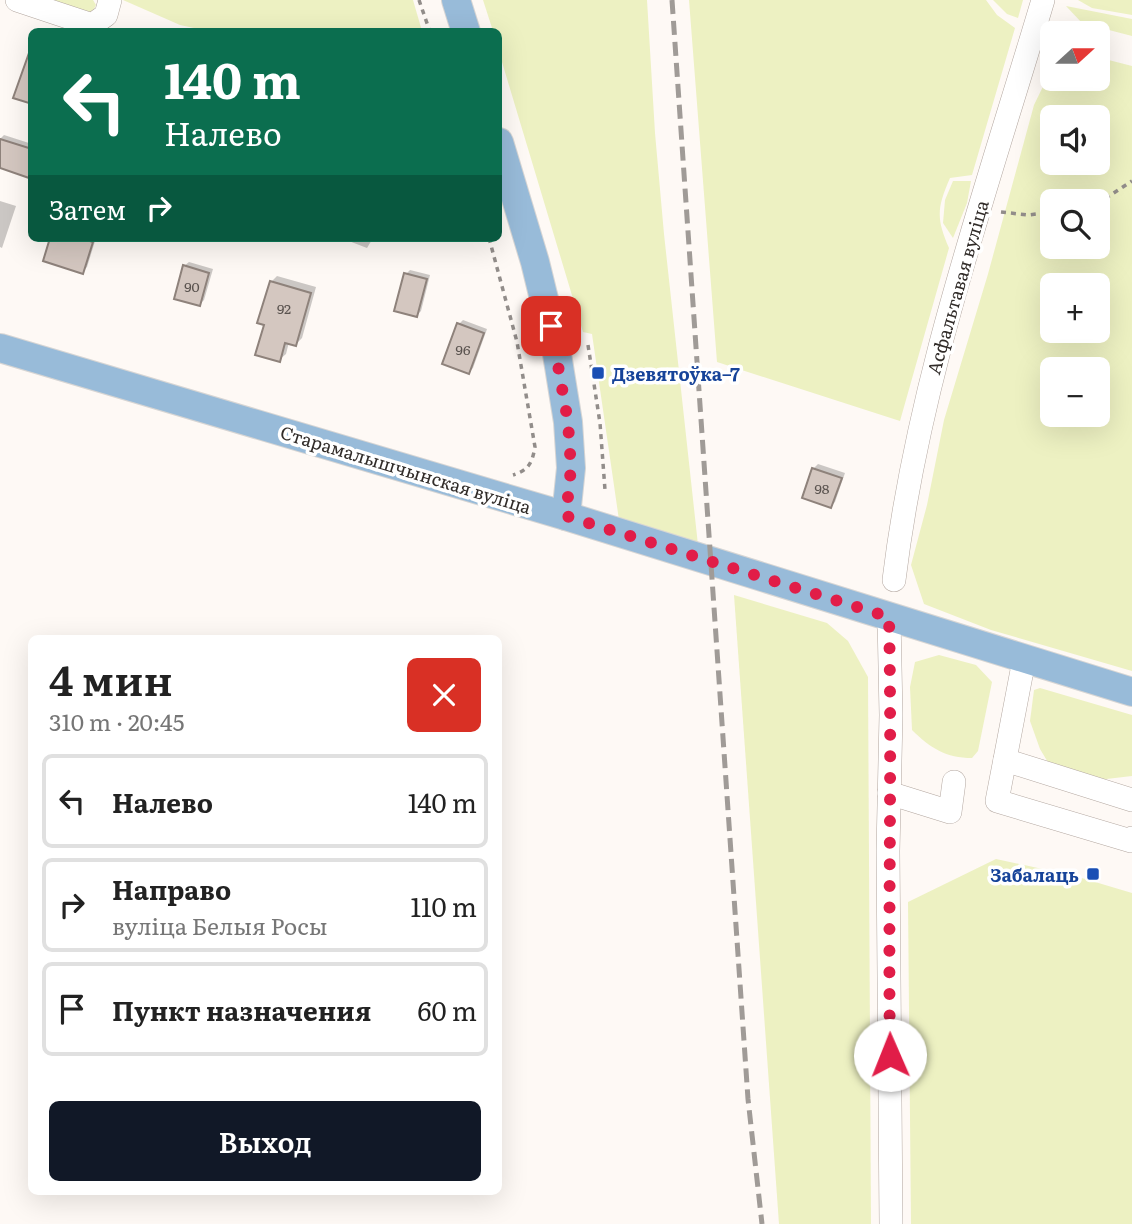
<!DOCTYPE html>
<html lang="ru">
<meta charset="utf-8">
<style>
body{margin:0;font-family:Literata,serif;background:#f6f6f6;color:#222;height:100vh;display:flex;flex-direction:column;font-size:26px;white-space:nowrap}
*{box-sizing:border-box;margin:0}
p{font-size:23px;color:#767676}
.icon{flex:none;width:38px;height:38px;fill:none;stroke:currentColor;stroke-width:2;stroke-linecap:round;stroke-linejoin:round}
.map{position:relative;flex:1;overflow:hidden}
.drawer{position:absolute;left:28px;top:635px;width:474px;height:560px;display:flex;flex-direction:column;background:#fff;border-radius:10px;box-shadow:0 7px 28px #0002}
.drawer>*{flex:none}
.top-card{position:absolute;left:28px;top:28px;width:474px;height:214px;border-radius:10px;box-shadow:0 7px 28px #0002;background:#0b6e4f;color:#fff;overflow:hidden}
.needle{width:46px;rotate:69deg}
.tools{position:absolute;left:1040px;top:21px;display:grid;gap:14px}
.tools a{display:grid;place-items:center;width:70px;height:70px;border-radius:10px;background:#fff;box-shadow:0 7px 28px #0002;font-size:35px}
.pin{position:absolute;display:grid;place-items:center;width:60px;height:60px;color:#fff;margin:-30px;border-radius:14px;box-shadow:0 4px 10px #0006}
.me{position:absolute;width:77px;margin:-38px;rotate:359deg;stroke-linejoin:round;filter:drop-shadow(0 0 5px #0008)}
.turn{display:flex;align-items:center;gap:24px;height:147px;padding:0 21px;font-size:32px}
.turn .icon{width:91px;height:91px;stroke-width:2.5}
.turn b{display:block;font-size:49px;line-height:60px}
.then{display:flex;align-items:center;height:66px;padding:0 21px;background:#0003;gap:14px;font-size:26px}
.round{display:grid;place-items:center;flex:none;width:74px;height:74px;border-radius:10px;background:#f6f6f6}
.headline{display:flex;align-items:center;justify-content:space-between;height:119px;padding:0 21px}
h1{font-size:42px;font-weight:600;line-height:52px}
.button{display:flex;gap:14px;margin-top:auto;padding:14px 21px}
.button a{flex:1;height:80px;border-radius:10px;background:#111827;color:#fff;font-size:28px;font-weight:600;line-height:80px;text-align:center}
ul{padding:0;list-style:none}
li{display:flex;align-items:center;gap:21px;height:94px;margin:0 14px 10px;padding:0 7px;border:4px solid #e0e0e0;border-radius:10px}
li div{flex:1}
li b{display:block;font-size:26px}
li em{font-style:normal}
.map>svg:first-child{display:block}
.green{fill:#edf1c2;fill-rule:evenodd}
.shadow{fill:#0003}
.building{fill:#d4c7c0;stroke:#8e827b;stroke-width:2}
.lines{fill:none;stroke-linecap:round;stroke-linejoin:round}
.minor-casing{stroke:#b3a7a0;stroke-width:24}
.major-casing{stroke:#d6d5d4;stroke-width:30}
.path{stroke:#928d8a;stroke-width:3.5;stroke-dasharray:5 5;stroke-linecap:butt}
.minor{stroke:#fff;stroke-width:23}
.major{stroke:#98bbd9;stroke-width:28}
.rail{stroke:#a09b97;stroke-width:5;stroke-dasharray:14 7;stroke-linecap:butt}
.route{stroke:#e11d48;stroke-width:12;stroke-dasharray:0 21.6}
.transit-dot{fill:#1a4fb4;stroke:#fff;stroke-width:2.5}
.labels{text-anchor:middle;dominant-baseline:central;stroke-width:7;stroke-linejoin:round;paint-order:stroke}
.number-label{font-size:14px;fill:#5a534f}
.street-label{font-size:18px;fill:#312c29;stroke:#fff}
.transit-label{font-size:18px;font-weight:bold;fill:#164399;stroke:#fff;text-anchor:start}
</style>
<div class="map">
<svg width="1132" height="1224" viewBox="0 0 1132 1224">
<rect width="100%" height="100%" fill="#fef9f5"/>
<g class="green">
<path d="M33,0H93L96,5L93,11L84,17Z"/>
<path d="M123,0H413L422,31H208L180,25Z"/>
<path d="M483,0H647L655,133L664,234L698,545L619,520L592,334L583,332L499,52V32L493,31Z"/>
<path d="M689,0H986L997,15L1015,28L972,175L950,178C937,208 936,218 949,248L900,421L717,362Z"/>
<path d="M993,0H1023L1018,18L1007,14Z"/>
<path d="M1078,0H1132V15L1092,8Z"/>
<path d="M1066,6L1132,19V36L1082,23Z"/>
<path d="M1097,57L1132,66V671L991,630L924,604L911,565L927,505L944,420L988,274L1034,105L1052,68V79H1097ZM1052,117H1097V163H1052ZM1097,201V247H1052V201ZM1052,285H1097V331H1052ZM1097,369V415H1052V369Z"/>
<path d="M953,181H971L967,203L953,238L943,223L945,200Z"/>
<path d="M734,595L827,623L848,641L868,677L871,1224H779Z"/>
<path d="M939,655L976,665L992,682L978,751L972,758C946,758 930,748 912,730L910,687L915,662Z"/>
<path d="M1040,688L1132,715V776L1098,780L1049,764L1040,749L1030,721L1034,690Z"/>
<path d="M996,859L1075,876L1132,893V1224H911L908,902Z"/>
</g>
<g class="shadow">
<path d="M4,135L32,144V173L0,166V139Z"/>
<path d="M0,201L16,206L2,248L0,247Z"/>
<path d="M52,238H96L87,267L82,272Z"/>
<path d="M341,238H373L367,248Z"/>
<path d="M189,262L213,269L204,300L200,304L184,266Z"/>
<path d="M410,270L430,275L421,311L417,315L406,274Z"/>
<path d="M277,276L316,287L302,338L296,344L289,342L286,354L279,360L266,323L271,282Z"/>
<path d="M463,320L487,329L473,368L469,372L459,324Z"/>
<path d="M818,464L845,473L835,502L831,506L804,497L814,468Z"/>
</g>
<g class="building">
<path d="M29,53H32V104L13,98Z"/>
<path d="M0,139L32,149V179L0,168Z"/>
<path d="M50,238H80L93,242L83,274L43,261Z"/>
<path d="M183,265L209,273L200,306L174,299Z"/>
<path d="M404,273L427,279L417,317L394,311Z"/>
<path d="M270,281L311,293L296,346L285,343L280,362L255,355L264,325L257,323Z"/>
<path d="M457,323L484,333L469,374L442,364Z"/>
<path d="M812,468L842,478L831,508L802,498Z"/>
</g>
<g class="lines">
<defs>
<g id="minor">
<path d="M17,0L92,25L106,15L110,0"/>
<path d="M894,580C918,381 986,192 1043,0"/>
<path d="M889,617L891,715L888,851L891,1224"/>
<path d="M1024,660L997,801L1131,841L1132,838"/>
<path d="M1005,760L1132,800"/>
<path d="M889,793L950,812L954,782"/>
</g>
<g id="major">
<path d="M456,0L466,32"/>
<path d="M499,142L535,262L556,348L568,422L571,468L566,516"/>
<path d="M0,348L566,516L1132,692"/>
</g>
</defs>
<use href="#minor" class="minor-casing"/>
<use href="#major" class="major-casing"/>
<g class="path">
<path d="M419,0L430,32"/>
<path d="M1097,204L1132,181"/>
<path d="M1001,212L1028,215L1052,212"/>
<path d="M489,238L517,342L535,447C532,463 529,470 513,475"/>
<path d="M588,345L600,423L605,490"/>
</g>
<use href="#minor" class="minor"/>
<use href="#major" class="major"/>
<path class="rail" d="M672,0L748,1099L762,1224"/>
</g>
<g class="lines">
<path class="route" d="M551,326L568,422L571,468L566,516L889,617C892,763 888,909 890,1055"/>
</g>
<g class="transit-dot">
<rect x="591" y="366" width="14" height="14" rx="3.5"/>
<rect x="1086" y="867" width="14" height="14" rx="3.5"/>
</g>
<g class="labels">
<g class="number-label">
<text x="192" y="286">90</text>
<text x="284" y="308">92</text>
<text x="463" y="349">96</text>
<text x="822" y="488">98</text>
</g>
<g class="street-label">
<text transform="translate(957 287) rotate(-74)">Асфальтавая вуліца</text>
<text transform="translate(406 469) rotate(17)">Старамалышчынская вуліца</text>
</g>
<g class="transit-label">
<text x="612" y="373">Дзевятоўка–7</text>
<text x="1079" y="874" text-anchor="end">Забалаць</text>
</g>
</g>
</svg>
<div class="tools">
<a><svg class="needle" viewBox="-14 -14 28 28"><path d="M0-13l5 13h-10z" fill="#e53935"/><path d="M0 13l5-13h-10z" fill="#767676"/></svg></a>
<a><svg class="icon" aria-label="sound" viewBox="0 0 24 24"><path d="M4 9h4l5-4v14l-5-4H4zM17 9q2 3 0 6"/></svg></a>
<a><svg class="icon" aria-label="search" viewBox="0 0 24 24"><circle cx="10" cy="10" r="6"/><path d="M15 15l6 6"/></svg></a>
<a>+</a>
<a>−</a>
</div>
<div class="pin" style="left:551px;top:326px;background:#d93025"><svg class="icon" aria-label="arrive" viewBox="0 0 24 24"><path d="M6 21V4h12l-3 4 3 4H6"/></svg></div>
<svg class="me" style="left:890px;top:1055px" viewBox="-20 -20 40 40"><circle r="19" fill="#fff"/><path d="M0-13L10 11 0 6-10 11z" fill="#e11d48"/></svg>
<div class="top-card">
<div class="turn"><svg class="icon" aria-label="left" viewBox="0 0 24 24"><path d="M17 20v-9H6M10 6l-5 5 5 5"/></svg><div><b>140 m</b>Налево</div></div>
<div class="then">Затем<svg class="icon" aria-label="right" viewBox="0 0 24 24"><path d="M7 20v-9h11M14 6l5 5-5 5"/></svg></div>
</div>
<section class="drawer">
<div class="headline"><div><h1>4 мин</h1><p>310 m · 20:45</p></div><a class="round" style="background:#d93025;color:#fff"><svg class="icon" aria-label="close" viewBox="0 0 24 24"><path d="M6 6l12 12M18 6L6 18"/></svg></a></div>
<ul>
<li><svg class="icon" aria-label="left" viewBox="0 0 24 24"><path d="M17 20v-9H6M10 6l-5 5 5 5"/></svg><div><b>Налево</b></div><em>140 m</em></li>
<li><svg class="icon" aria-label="right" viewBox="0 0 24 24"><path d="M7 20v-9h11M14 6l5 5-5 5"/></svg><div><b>Направо</b><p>вуліца Белыя Росы</p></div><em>110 m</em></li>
<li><svg class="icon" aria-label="arrive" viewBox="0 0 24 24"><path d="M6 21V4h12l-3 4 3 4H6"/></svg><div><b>Пункт назначения</b></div><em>60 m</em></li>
</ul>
<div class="button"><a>Выход</a></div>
</section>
</div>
